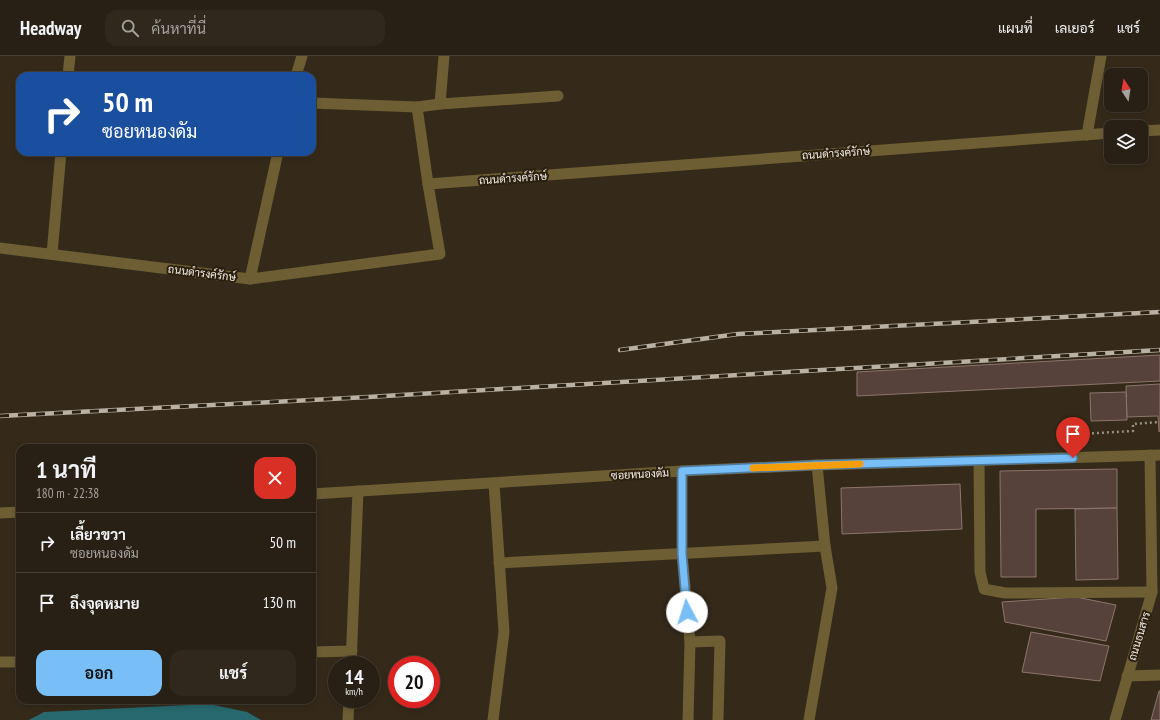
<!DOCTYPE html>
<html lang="th">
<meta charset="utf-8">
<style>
body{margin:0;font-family:"PT Sans Narrow",Sarabun,sans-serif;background:#30281d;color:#f1f3f6;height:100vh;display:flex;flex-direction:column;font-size:15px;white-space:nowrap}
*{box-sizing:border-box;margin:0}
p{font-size:13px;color:#a5a3a0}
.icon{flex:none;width:22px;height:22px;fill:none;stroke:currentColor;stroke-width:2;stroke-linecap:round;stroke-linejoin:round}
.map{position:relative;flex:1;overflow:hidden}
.panel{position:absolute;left:16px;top:388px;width:300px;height:260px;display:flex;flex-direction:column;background:#282014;border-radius:12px;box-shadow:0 2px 6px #0003,0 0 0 1px #443e34}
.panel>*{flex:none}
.top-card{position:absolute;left:16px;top:16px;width:300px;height:84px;border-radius:12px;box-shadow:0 2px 6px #0003,0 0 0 1px #443e34;background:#1a4fa0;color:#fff;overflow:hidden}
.needle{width:26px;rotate:348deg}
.controls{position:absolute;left:1104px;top:12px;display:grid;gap:8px}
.controls a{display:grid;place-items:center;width:44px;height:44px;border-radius:8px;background:#282014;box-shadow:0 2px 6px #0003,0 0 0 1px #443e34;font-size:20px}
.speed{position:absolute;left:328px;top:600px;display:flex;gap:8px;font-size:20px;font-weight:700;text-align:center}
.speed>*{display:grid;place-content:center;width:52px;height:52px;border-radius:50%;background:#282014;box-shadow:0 2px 6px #0003,0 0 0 1px #443e34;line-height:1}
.speed small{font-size:10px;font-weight:400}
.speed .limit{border:6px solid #d22;background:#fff;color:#111}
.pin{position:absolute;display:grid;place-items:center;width:34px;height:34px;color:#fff;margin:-41px -17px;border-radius:50% 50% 50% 0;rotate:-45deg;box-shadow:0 0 4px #0007}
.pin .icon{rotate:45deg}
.me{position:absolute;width:44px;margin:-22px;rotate:355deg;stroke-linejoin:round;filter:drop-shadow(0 0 3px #0008)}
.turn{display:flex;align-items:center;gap:14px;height:84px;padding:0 20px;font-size:18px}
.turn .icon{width:52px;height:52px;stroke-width:2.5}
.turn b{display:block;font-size:28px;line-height:34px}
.round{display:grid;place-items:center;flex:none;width:42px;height:42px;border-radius:12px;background:#30281d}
.summary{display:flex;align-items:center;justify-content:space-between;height:68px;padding:0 20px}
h1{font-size:24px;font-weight:700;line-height:30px}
.action{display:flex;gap:8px;margin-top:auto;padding:8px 20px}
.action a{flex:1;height:46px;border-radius:12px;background:#78bff7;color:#111;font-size:16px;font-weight:700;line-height:46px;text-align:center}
.action a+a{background:#30281d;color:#f1f3f6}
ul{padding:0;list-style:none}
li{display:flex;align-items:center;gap:12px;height:60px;padding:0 20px;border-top:1px solid #443e34}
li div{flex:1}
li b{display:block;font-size:15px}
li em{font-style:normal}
header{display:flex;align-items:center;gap:24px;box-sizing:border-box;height:56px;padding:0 20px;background:#282014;border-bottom:1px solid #443e34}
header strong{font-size:19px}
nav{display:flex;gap:22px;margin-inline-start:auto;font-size:14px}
.search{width:280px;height:36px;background:#30281d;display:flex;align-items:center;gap:10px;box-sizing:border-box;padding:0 14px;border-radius:12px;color:#a5a3a0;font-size:15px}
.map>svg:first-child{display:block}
.water{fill:#27696e}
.building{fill:#56423a;stroke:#8c756c}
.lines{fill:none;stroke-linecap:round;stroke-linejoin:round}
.path{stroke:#999083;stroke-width:2.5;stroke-dasharray:2 3;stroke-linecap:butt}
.service{stroke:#6e5e33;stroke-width:11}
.minor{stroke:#6e5e33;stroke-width:11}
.tertiary{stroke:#6e5e33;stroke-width:11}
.rail-casing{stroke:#b9b1a4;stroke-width:4.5}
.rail{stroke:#2b2010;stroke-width:3;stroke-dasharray:9;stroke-linecap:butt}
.route-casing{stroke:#4e7ca1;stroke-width:10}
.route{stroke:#78bff7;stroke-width:7}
.slow{stroke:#f59e0b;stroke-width:7}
.labels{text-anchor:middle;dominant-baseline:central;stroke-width:4;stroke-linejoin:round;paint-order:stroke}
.street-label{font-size:11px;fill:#f2ebe0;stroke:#2b2010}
</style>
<header>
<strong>Headway</strong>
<div class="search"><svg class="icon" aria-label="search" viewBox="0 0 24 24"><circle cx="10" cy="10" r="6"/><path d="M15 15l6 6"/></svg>ค้นหาที่นี่</div>
<nav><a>แผนที่</a><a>เลเยอร์</a><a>แชร์</a></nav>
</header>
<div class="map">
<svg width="1160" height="664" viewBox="0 0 1160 664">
<rect width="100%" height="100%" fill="#352a1a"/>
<path class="water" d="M209,648L247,656L261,664H29L44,656Z"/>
<g class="building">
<path d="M1160,299V325L857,340V316Z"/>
<path d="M1160,328V375L1159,376L1158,360L1127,361L1126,330Z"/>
<path d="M1126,336L1127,364L1091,365L1090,337Z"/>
<path d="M1117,413V452L1036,453V521H1001L1000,415Z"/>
<path d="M960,428L962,473L842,478L841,432Z"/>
<path d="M1117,452L1118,523L1076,524L1075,453Z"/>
<path d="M1076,541L1116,549L1106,585L1005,566L1002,546Z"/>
<path d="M1031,576L1109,590L1100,625L1022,616Z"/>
<path d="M1159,635H1160V664H1151Z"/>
</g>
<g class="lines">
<path class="path" d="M1062,379L1133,375V368L1159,366"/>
<g class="service">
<path d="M68,20L70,0"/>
<path d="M52,198L61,96"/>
<path d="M979,405L980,516L984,533L1005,537L1152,536"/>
<path d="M682,498L690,586L688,664"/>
<path d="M690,586L720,585L718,664"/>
</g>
<g class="minor">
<path d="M296,20L302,0"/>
<path d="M312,47L417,51L440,48L444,0"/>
<path d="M440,48L558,40"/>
<path d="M417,51L428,128"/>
<path d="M1087,79L1101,0"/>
<path d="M250,223L278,96"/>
<path d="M682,415V498"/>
<path d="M312,438L682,415L817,409L1160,399"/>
<path d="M0,457L20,456"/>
<path d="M499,507L825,490"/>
<path d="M312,596L352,595"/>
<path d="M0,606H20"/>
<path d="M351,609L358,435"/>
<path d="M1127,620L1160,619"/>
<path d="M348,664L349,643"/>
<path d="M493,664L504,576L494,427"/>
<path d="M809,664L832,532L825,490L817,409"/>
</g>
<g class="tertiary">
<path d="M1141,75L1160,74"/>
<path d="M0,192L250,223L440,198L428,128L1111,77"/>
<path d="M1115,664L1152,536L1150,399"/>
</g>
<defs>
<g id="rail">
<path d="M620,294L738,278L1160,256"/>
<path d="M0,360L368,341L1160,294"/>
</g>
</defs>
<use href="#rail" class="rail-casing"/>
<use href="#rail" class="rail"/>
</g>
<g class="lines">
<defs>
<path id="route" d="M687,556L682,498V415L817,409L1073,402"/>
</defs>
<use href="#route" class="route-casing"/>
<use href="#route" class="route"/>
<path class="slow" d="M753,412L860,408"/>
</g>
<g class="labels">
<g class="street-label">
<text transform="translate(836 97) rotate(-4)">ถนนดำรงค์รักษ์</text>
<text transform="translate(513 122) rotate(-4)">ถนนดำรงค์รักษ์</text>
<text transform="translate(202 217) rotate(7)">ถนนดำรงค์รักษ์</text>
<text transform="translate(640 418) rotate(-3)">ซอยหนองดัม</text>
<text transform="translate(1139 580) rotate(-73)">ถนนธนสาร</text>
</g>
</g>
</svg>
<div class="controls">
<a><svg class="needle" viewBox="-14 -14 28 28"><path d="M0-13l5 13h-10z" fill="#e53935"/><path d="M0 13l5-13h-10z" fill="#a5a3a0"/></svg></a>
<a><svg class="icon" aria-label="layers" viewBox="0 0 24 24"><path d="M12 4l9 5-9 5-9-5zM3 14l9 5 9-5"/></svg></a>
</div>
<div class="speed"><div>14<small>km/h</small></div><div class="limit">20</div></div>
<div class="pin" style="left:1073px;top:402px;background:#d93025"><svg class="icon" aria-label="arrive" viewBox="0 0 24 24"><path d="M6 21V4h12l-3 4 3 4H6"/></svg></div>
<svg class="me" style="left:687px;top:556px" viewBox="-20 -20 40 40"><circle r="19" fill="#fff"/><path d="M0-13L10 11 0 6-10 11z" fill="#78bff7"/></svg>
<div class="top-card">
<div class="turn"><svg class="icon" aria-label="right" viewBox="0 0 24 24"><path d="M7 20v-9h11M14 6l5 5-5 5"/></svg><div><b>50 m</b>ซอยหนองดัม</div></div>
</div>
<section class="panel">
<div class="summary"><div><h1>1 นาที</h1><p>180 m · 22:38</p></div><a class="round" style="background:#d93025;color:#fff"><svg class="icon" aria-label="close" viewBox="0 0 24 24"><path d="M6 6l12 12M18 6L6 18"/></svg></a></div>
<ul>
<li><svg class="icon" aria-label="right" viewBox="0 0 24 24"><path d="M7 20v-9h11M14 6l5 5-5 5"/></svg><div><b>เลี้ยวขวา</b><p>ซอยหนองดัม</p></div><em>50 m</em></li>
<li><svg class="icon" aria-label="arrive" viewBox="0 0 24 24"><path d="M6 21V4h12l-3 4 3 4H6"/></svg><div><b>ถึงจุดหมาย</b></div><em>130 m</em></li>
</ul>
<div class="action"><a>ออก</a><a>แชร์</a></div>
</section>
</div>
